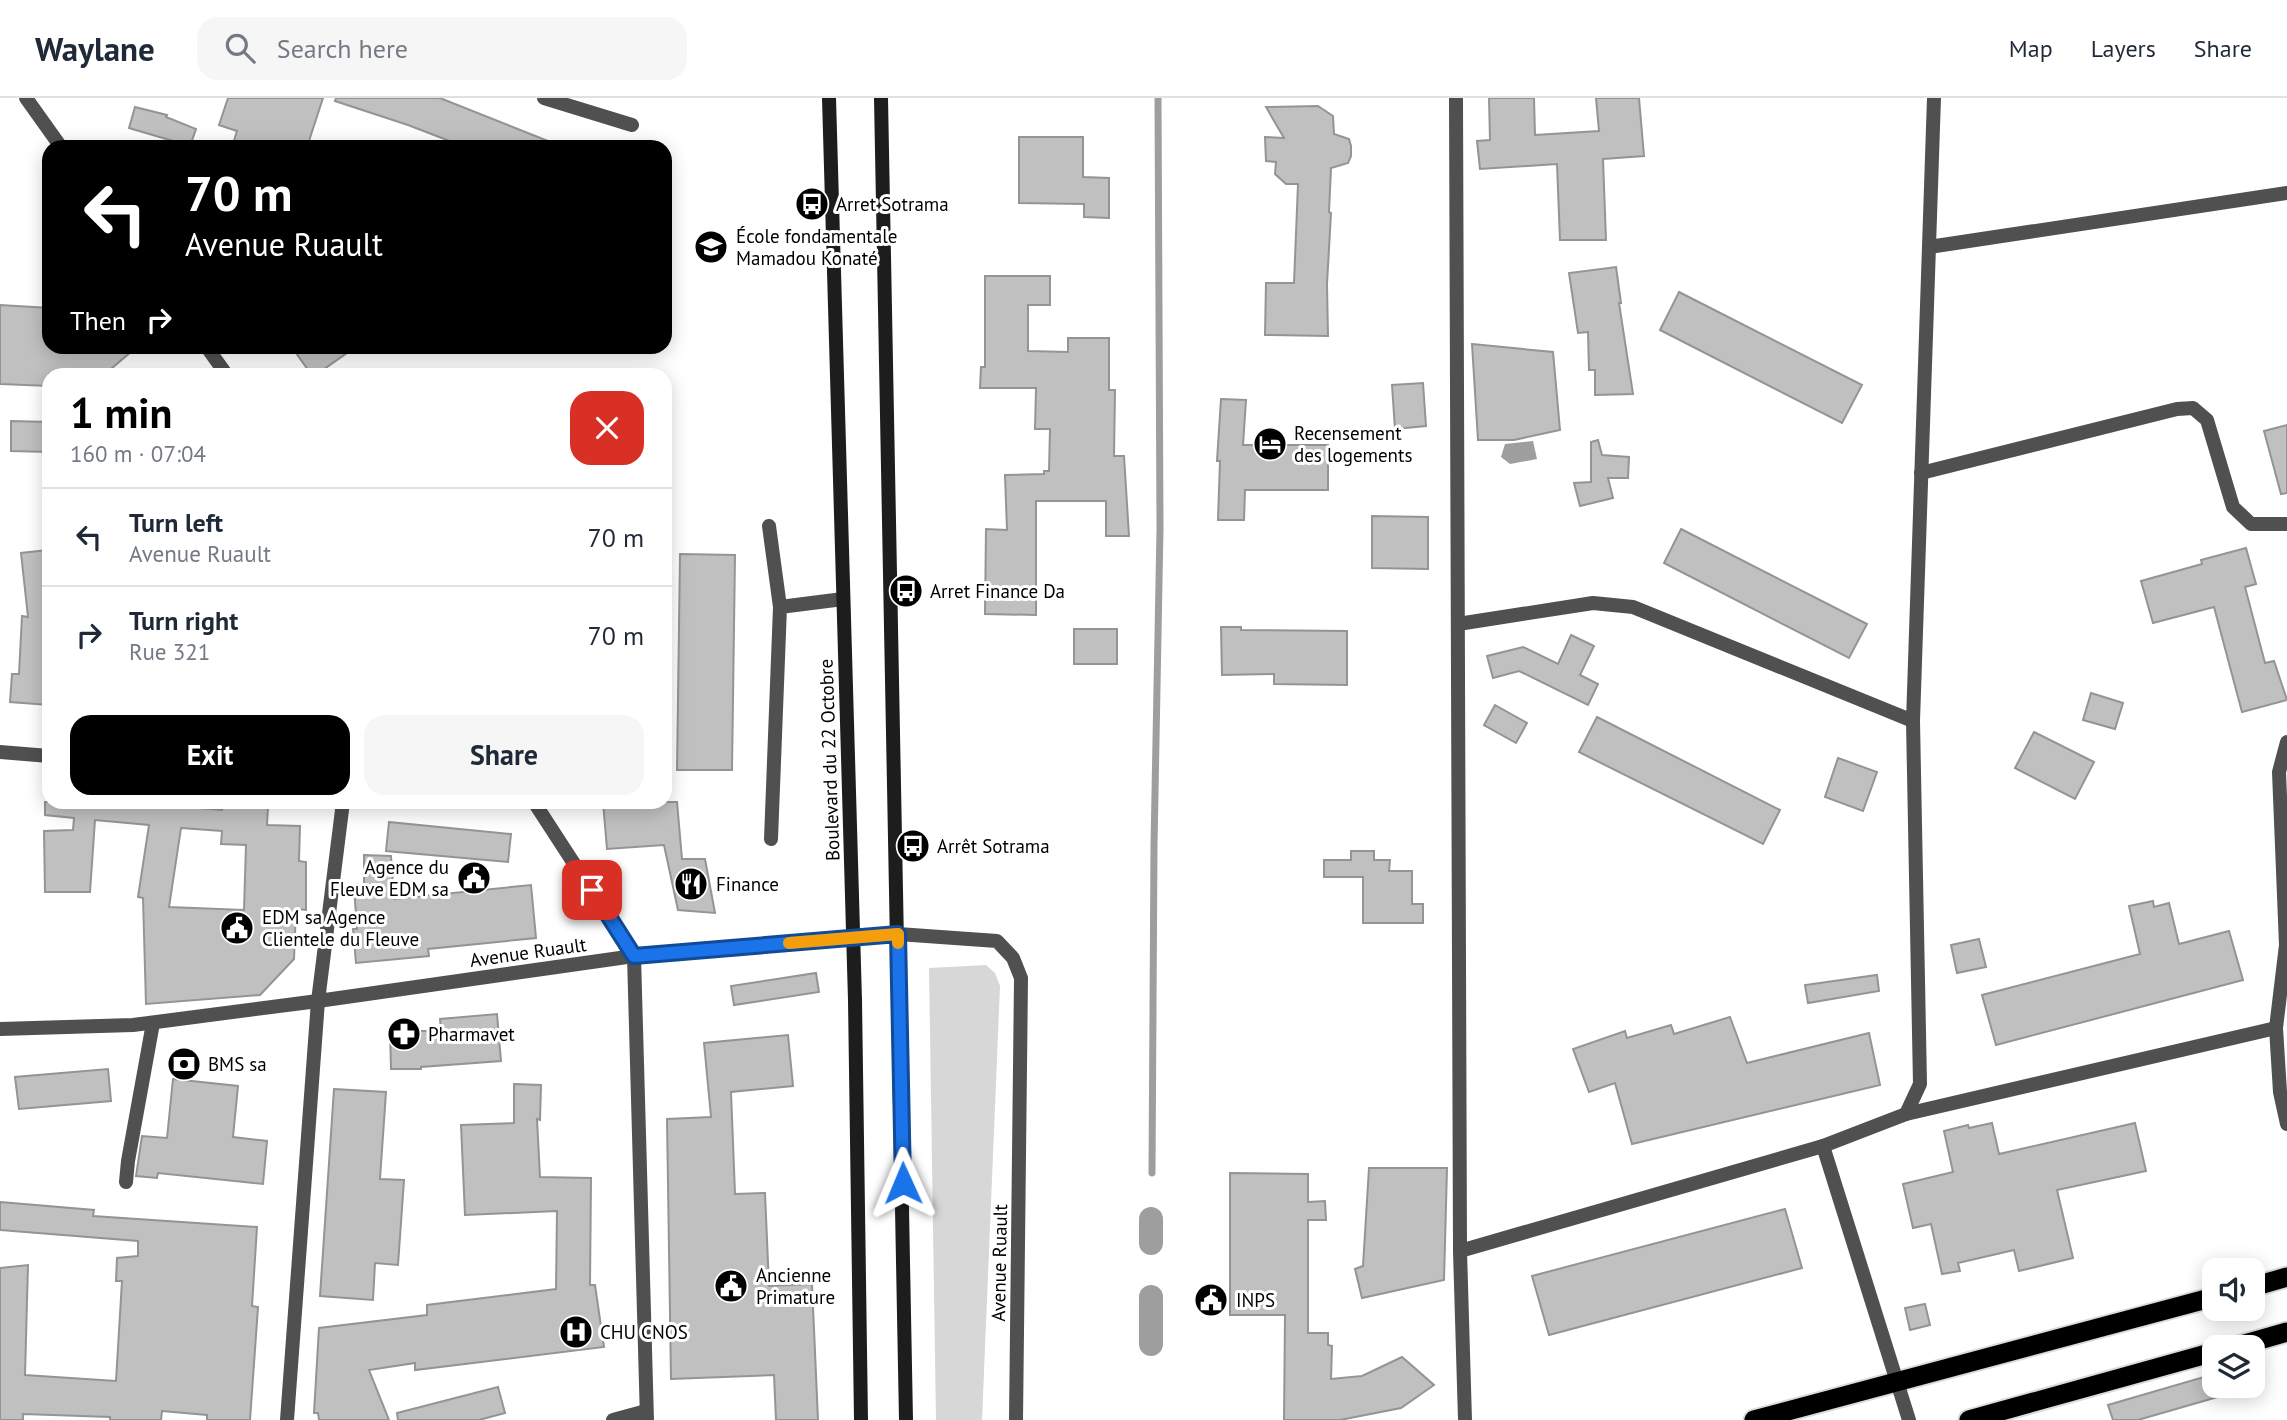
<!DOCTYPE html>
<meta charset="utf-8">
<style>
body{margin:0;font-family:"PT Sans",sans-serif;background:#f6f6f7;color:#1f2937;height:100vh;display:flex;flex-direction:column;font-size:26px;white-space:nowrap}
*{box-sizing:border-box;margin:0}
p{font-size:23px;color:#747a83}
.icon{flex:none;width:38px;height:38px;fill:none;stroke:currentColor;stroke-width:2;stroke-linecap:round;stroke-linejoin:round}
.map{position:relative;flex:1;overflow:hidden}
.drawer{position:absolute;left:42px;top:270px;width:630px;height:441px;display:flex;flex-direction:column;background:#fff;border-radius:21px;box-shadow:0 4px 18px #0003}
.drawer>*{flex:none}
.banner{position:absolute;left:42px;top:42px;width:630px;height:214px;border-radius:21px;box-shadow:0 4px 18px #0003;background:#000;color:#fff;overflow:hidden}
.fabs{position:absolute;left:2202px;top:1160px;display:grid;gap:14px}
.fabs a{display:grid;place-items:center;width:63px;height:63px;border-radius:14px;background:#fff;box-shadow:0 4px 18px #0003;font-size:35px}
.pin{position:absolute;display:grid;place-items:center;width:60px;height:60px;color:#fff;margin:-30px;border-radius:14px;box-shadow:0 4px 10px #0006}
.me{position:absolute;width:77px;margin:-38px;rotate:359deg;stroke-linejoin:round;filter:drop-shadow(0 0 5px #0008)}
.turn{display:flex;align-items:center;gap:24px;height:147px;padding:0 28px;font-size:32px}
.turn .icon{width:91px;height:91px;stroke-width:2.5}
.turn b{display:block;font-size:49px;line-height:60px}
.then{display:flex;align-items:center;height:66px;padding:0 28px;background:#0003;gap:14px;font-size:26px}
.round{display:grid;place-items:center;flex:none;width:74px;height:74px;border-radius:21px;background:#f6f6f7}
.summary{display:flex;align-items:center;justify-content:space-between;height:119px;padding:0 28px}
h1{font-size:42px;font-weight:700;line-height:52px;color:#000}
.button{display:flex;gap:14px;margin-top:auto;padding:14px 28px}
.button a{flex:1;height:80px;border-radius:21px;background:#000;color:#fff;font-size:28px;font-weight:700;line-height:80px;text-align:center}
.button a+a{background:#f6f6f7;color:#1f2937}
ul{padding:0;list-style:none}
li{display:flex;align-items:center;gap:21px;height:98px;padding:0 28px;border-top:2px solid #e0e1e3}
li div{flex:1}
li b{display:block;font-size:26px}
li em{font-style:normal}
header{display:flex;align-items:center;gap:42px;box-sizing:border-box;height:98px;padding:0 35px;background:#fff;border-bottom:2px solid #e0e1e3}
header strong{font-size:33px}
nav{display:flex;gap:38px;margin-inline-start:auto;font-size:24px}
.search{width:490px;height:63px;background:#f6f6f7;display:flex;align-items:center;gap:18px;box-sizing:border-box;padding:0 24px;border-radius:21px;color:#747a83;font-size:26px}
.map>svg:first-child{display:block}
.green{fill:#d7d7d7}
.water{fill:#9e9e9e}
.lines{fill:none;stroke-linecap:round;stroke-linejoin:round}
.stream{stroke:#9e9e9e;stroke-width:7}
.canal{stroke:#9e9e9e;stroke-width:24}
.building{fill:#c0c0c0;stroke:#949494;stroke-width:2;fill-rule:evenodd}
.trunk-casing{stroke:#dbdbdb;stroke-width:23}
.service{stroke:#505050;stroke-width:14}
.minor{stroke:#505050;stroke-width:14}
.tertiary{stroke:#505050;stroke-width:14}
.secondary{stroke:#1d1d1d;stroke-width:14}
.trunk{stroke:#000;stroke-width:19}
.route-casing{stroke:#114b97;stroke-width:18}
.route{stroke:#1a73e8;stroke-width:12}
.slow{stroke:#f59e0b;stroke-width:12}
.labels{text-anchor:middle;dominant-baseline:central;stroke-width:6;stroke-linejoin:round;paint-order:stroke}
.poi-label{font-size:19px;fill:#000;stroke:#fff;text-anchor:start}
.street-label{font-size:19px;fill:#000;stroke:#fff}
</style>
<header>
<strong>Waylane</strong>
<div class="search"><svg class="icon" aria-label="search" viewBox="0 0 24 24"><circle cx="10" cy="10" r="6"/><path d="M15 15l6 6"/></svg>Search here</div>
<nav><a>Map</a><a>Layers</a><a>Share</a></nav>
</header>
<div class="map">
<svg width="2287" height="1322" viewBox="0 0 2287 1322">
<rect width="100%" height="100%" fill="#fff"/>
<path class="green" d="M986,867L995,875L1000,888L982,1322H936L929,870Z"/>
<path class="water" d="M1533,343L1537,361L1510,366L1501,359L1505,346Z"/>
<g class="lines">
<path class="stream" d="M1152,1075L1154,748L1160,431L1158,0"/>
<g class="canal">
<path d="M1151,1121V1145"/>
<path d="M1151,1246V1199"/>
</g>
</g>
<g class="building">
<path d="M228,0H323L307,49H232L237,33L219,27Z"/>
<path d="M336,0H440L563,49H465L408,27L335,3Z"/>
<path d="M1489,0H1534L1535,37L1599,33L1596,0H1639L1644,58L1603,61L1606,142H1560L1557,66L1480,71L1477,43L1490,42Z"/>
<path d="M1318,8L1333,18L1334,36L1349,41L1351,48V58L1348,65L1331,70L1329,114L1331,115L1327,186L1328,238L1265,237L1266,185H1294L1298,86H1286L1275,76L1276,64L1266,63L1265,39L1284,40L1266,9Z"/>
<path d="M135,9L167,17L166,19L196,31L190,48L129,30Z"/>
<path d="M1019,39H1083V79L1109,80V120L1084,119V106L1019,105Z"/>
<path d="M1616,169L1621,205H1619L1633,296L1595,297V272H1589L1588,234L1578,235L1569,175Z"/>
<path d="M985,178H1050V207H1028V253L1068,254V240H1109V292H1115L1114,358H1124L1129,438H1106V403H1036V517L985,516L986,431L1007,432L1005,377L1044,376V373H1049L1050,331H1035L1036,290H980L981,269H985Z"/>
<path d="M1679,194L1862,287L1842,325L1660,232Z"/>
<path d="M0,207L49,210V248H138L105,276H49V288L0,286Z"/>
<path d="M1472,246L1553,254L1560,332L1514,342H1478Z"/>
<path d="M291,248H357L317,276H311Z"/>
<path d="M1423,285L1426,328L1395,331L1392,287Z"/>
<path d="M1221,301L1246,302L1243,347H1328V392H1245L1244,422H1218L1220,363H1217Z"/>
<path d="M11,323L49,324V354L11,353Z"/>
<path d="M2287,327V395L2281,396L2264,333Z"/>
<path d="M1598,342L1602,357L1629,359L1628,380H1608L1613,400L1580,408L1574,385L1591,384V344Z"/>
<path d="M1372,418L1428,419V471L1372,470Z"/>
<path d="M1681,431L1867,526L1849,560L1664,465Z"/>
<path d="M2246,450L2256,486L2245,489L2265,565L2274,563L2287,602L2242,614L2214,509L2153,525L2141,483L2202,466L2201,462Z"/>
<path d="M47,452L49,472V607L10,604L12,576H19L22,518L28,519L21,455Z"/>
<path d="M680,456L735,457L732,672H677Z"/>
<path d="M1221,529H1241V532L1347,533V587L1274,586V576L1222,577Z"/>
<rect x="1074" y="531" width="43" height="35"/>
<path d="M1571,537L1594,548L1580,577L1598,586L1588,607L1519,573L1493,580L1487,558L1523,549L1558,566Z"/>
<path d="M2091,595L2123,605L2115,631L2083,622Z"/>
<path d="M1495,607L1527,625L1516,645L1484,627Z"/>
<path d="M1597,619L1780,712L1763,746L1579,654Z"/>
<path d="M2034,634L2094,664L2075,701L2015,670Z"/>
<path d="M1838,660L1877,674L1863,713L1825,699Z"/>
<path d="M45,704H130L222,712V708L268,709L267,727L300,728L299,763L306,764V812L296,811L294,861L260,897L146,906L143,800L138,799L149,727L95,722L90,794H45L44,733L73,732L74,720L45,717ZM181,730L222,733L221,746L246,747L244,812L169,809Z"/>
<path d="M603,704H677L682,761H705L715,815L678,812L664,747L607,751Z"/>
<path d="M389,724L511,736L508,764L386,753Z"/>
<path d="M1351,753H1374V762H1390L1389,773H1412V806H1423V825H1363V779H1324V762H1351Z"/>
<path d="M364,757L391,758L394,801L531,787L536,840L428,851L429,858L356,865L353,831H357L354,789H364Z"/>
<path d="M2153,803L2154,809L2169,805L2179,846L2229,833L2243,882L1996,947L1982,897L2140,856L2129,808Z"/>
<path d="M1979,841L1986,869L1957,875L1951,847Z"/>
<path d="M816,875L819,894L734,907L731,888Z"/>
<path d="M1877,877L1879,893L1808,905L1805,887Z"/>
<path d="M497,916L501,963L421,969V971H391L390,933H441L440,921Z"/>
<path d="M1730,919L1747,965L1869,935L1880,987L1632,1046L1615,985L1589,994L1573,951L1625,933L1627,940L1671,927L1674,936Z"/>
<path d="M788,937L793,988L731,994L735,1096L765,1095L769,1188L812,1186L818,1322H776L774,1277L671,1281L667,1021L711,1019L704,945Z"/>
<path d="M108,971L111,1003L19,1011L15,979Z"/>
<path d="M173,981L238,988L233,1039L267,1043L263,1086L158,1075L157,1080L136,1078L142,1038L167,1040Z"/>
<path d="M514,986L541,987L540,1022L537,1021L540,1079L591,1080L590,1187H595L604,1249L415,1272V1265L369,1272L389,1322H319L318,1315H314L319,1230L427,1217V1207L556,1191L557,1113L465,1117L461,1027L514,1025Z"/>
<path d="M334,991L386,994L380,1081L404,1082L398,1167L375,1165L373,1202L320,1198Z"/>
<path d="M1992,1025L1999,1056L2135,1025L2146,1073L2057,1092L2073,1160L2019,1173L2014,1152L1958,1165L1960,1173L1942,1176L1931,1126L1913,1130L1903,1086L1953,1074L1944,1033L1968,1027L1969,1030Z"/>
<path d="M1369,1070H1447L1444,1182L1362,1200L1355,1171L1363,1168Z"/>
<path d="M1230,1075L1308,1076V1104L1325,1103L1326,1122H1308V1235H1328V1247L1332,1248L1331,1281L1362,1278L1402,1259L1434,1287L1401,1310L1340,1322H1284L1285,1217H1230Z"/>
<path d="M0,1104L94,1112L93,1118L257,1129L252,1208L258,1209L250,1322H207V1317L162,1313L161,1322H110V1319L23,1316V1322H0V1170L28,1167L25,1277L116,1283L122,1183H116L117,1160L138,1158V1143L0,1132Z"/>
<path d="M1785,1111L1802,1170L1549,1237L1532,1178Z"/>
<path d="M1925,1206L1930,1227L1910,1232L1905,1210Z"/>
<path d="M2214,1276V1288H2218L2221,1298L2138,1322H2113L2108,1307Z"/>
<path d="M498,1289L505,1315L479,1322H398L397,1315Z"/>
</g>
<g class="lines">
<defs>
<g id="trunk">
<path d="M2252,1189L2287,1179"/>
<path d="M2231,1250L2287,1234"/>
<path d="M1754,1322L2214,1199"/>
<path d="M1969,1322L2214,1254"/>
</g>
</defs>
<use href="#trunk" class="trunk-casing"/>
<g class="service">
<path d="M544,0L632,27"/>
<path d="M769,428L780,509"/>
<path d="M771,741L780,509L843,501"/>
<path d="M126,1084L128,1063L153,925"/>
</g>
<g class="minor">
<path d="M26,0L61,49"/>
<path d="M1456,0L1460,1153L1465,1322"/>
<path d="M1929,149L2287,95"/>
<path d="M206,248L226,276"/>
<path d="M1921,375L2177,311L2193,310L2207,322L2233,409L2251,426H2287"/>
<path d="M1458,526L1593,505L1633,509L1913,623"/>
<path d="M2287,644L2279,674L2286,847L2276,930L2280,994L2287,1026"/>
<path d="M898,836L997,843L1013,860L1021,880L1016,1322"/>
<path d="M634,858L647,1322"/>
<path d="M1906,1016L1920,986L1913,623L1934,0"/>
<path d="M1823,1048L1909,1322"/>
<path d="M1460,1153L1823,1048L1906,1016L2276,930"/>
<path d="M287,1322L318,903L343,704"/>
<path d="M613,1322L646,1313"/>
</g>
<g class="tertiary">
<path d="M0,654L49,658"/>
<path d="M534,704L634,858"/>
<path d="M0,931L133,927L318,903L634,858L898,836"/>
</g>
<g class="secondary">
<path d="M829,0L855,902L861,1322"/>
<path d="M881,0L906,1322"/>
</g>
<use href="#trunk" class="trunk"/>
</g>
<g class="lines">
<defs>
<path id="route" d="M592,792L634,858L898,836L903,1085"/>
</defs>
<use href="#route" class="route-casing"/>
<use href="#route" class="route"/>
<path class="slow" d="M789,845L898,836V845"/>
</g>
<defs>
<symbol id="bus-disc" viewBox="-11 -11 22 22"><circle r="9.5" fill="#000" stroke="#fff"/><path d="M-5-6H5V4H4V6H2V4H-2V6H-4V4H-5ZM-3.5-4V0h7V-4ZM-3.5 1.2v1.5H-2V1.2ZM2 1.2v1.5H3.5V1.2Z" fill="#fff"/></symbol>
<symbol id="school-disc" viewBox="-11 -11 22 22"><circle r="9.5" fill="#000" stroke="#fff"/><path d="M0-5L7-2L0 1L-7-2ZM-4 1L0 2.5L4 1V4Q0 6-4 4Z" fill="#fff"/></symbol>
<symbol id="hotel-disc" viewBox="-11 -11 22 22"><circle r="9.5" fill="#000" stroke="#fff"/><path d="M-6-4.5h1.5V1H6V5H4.5V3h-9V5H-6ZM-4 0a1.8 1.8 0 1 1 3.6 0ZM.5 0V-2.5h3Q6-2.5 6 0Z" fill="#fff"/></symbol>
<symbol id="civic-disc" viewBox="-11 -11 22 22"><circle r="9.5" fill="#000" stroke="#fff"/><path d="M-.6-6.5H3V-4.5H.6V-3L4-1V1h2V6H-6V1h2V-1L-.6-3ZM-1.2 2.5V6h2.4V2.5Z" fill="#fff"/></symbol>
<symbol id="restaurant-disc" viewBox="-11 -11 22 22"><circle r="9.5" fill="#000" stroke="#fff"/><path d="M-5-6h1v4h1v-4h1v4h1v-4h1v5L-1.5 .5V6h-2V.5L-5-1ZM5-6V6H3V1.5H1.5Q1.5-4 5-6Z" fill="#fff"/></symbol>
<symbol id="pharmacy-disc" viewBox="-11 -11 22 22"><circle r="9.5" fill="#000" stroke="#fff"/><path d="M-2-6h4v4h4v4h-4v4h-4v-4h-4v-4h4Z" fill="#fff"/></symbol>
<symbol id="bank-disc" viewBox="-11 -11 22 22"><circle r="9.5" fill="#000" stroke="#fff"/><path d="M-6-4H6V4H-6ZM0-2.3a2.3 2.3 0 1 0 0 4.6a2.3 2.3 0 1 0 0-4.6Z" fill="#fff"/></symbol>
<symbol id="hospital-disc" viewBox="-11 -11 22 22"><circle r="9.5" fill="#000" stroke="#fff"/><path d="M-5-5h3v3.5h4V-5h3V5h-3V1.5h-4V5h-3Z" fill="#fff"/></symbol>
</defs>
<g fill-rule="evenodd">
<use href="#bus-disc" x="793" y="87" width="38" height="38"/>
<use href="#school-disc" x="692" y="130" width="38" height="38"/>
<use href="#hotel-disc" x="1251" y="327" width="38" height="38"/>
<use href="#bus-disc" x="887" y="474" width="38" height="38"/>
<use href="#bus-disc" x="894" y="729" width="38" height="38"/>
<use href="#civic-disc" x="455" y="761" width="38" height="38"/>
<use href="#restaurant-disc" x="672" y="767" width="38" height="38"/>
<use href="#civic-disc" x="218" y="811" width="38" height="38"/>
<use href="#pharmacy-disc" x="385" y="917" width="38" height="38"/>
<use href="#bank-disc" x="165" y="947" width="38" height="38"/>
<use href="#civic-disc" x="712" y="1169" width="38" height="38"/>
<use href="#civic-disc" x="1192" y="1183" width="38" height="38"/>
<use href="#hospital-disc" x="557" y="1215" width="38" height="38"/>
</g>
<g class="labels">
<g class="poi-label">
<text x="836" y="106">Arret Sotrama</text>
<text x="736" y="138">École fondamentale<tspan x="736" dy="22">Mamadou Konaté</tspan></text>
<text x="1294" y="335">Recensement<tspan x="1294" dy="22">des logements</tspan></text>
<text x="930" y="493">Arret Finance Da</text>
<text x="937" y="748">Arrêt Sotrama</text>
<text x="449" y="769" text-anchor="end">Agence du<tspan x="449" dy="22">Fleuve EDM sa</tspan></text>
<text x="716" y="786">Finance</text>
<text x="262" y="819">EDM sa Agence<tspan x="262" dy="22">Clientele du Fleuve</tspan></text>
<text x="428" y="936">Pharmavet</text>
<text x="208" y="966">BMS sa</text>
<text x="756" y="1177">Ancienne<tspan x="756" dy="22">Primature</tspan></text>
<text x="1236" y="1202">INPS</text>
<text x="600" y="1234">CHU CNOS</text>
</g>
<g class="street-label">
<text transform="translate(829 662) rotate(-92)">Boulevard du 22 Octobre</text>
<text transform="translate(528 854) rotate(-8)">Avenue Ruault</text>
<text transform="translate(999 1165) rotate(-89)">Avenue Ruault</text>
</g>
</g>
</svg>
<div class="fabs">
<a><svg class="icon" aria-label="sound" viewBox="0 0 24 24"><path d="M4 9h4l5-4v14l-5-4H4zM17 9q2 3 0 6"/></svg></a>
<a><svg class="icon" aria-label="layers" viewBox="0 0 24 24"><path d="M12 4l9 5-9 5-9-5zM3 14l9 5 9-5"/></svg></a>
</div>
<div class="pin" style="left:592px;top:792px;background:#d93025"><svg class="icon" aria-label="arrive" viewBox="0 0 24 24"><path d="M6 21V4h12l-3 4 3 4H6"/></svg></div>
<svg class="me" style="left:903px;top:1085px" viewBox="-20 -20 40 40"><path d="M0-17L14 15 0 8-14 15z" fill="#1a73e8" stroke="#fff" stroke-width="4"/></svg>
<div class="banner">
<div class="turn"><svg class="icon" aria-label="left" viewBox="0 0 24 24"><path d="M17 20v-9H6M10 6l-5 5 5 5"/></svg><div><b>70 m</b>Avenue Ruault</div></div>
<div class="then">Then<svg class="icon" aria-label="right" viewBox="0 0 24 24"><path d="M7 20v-9h11M14 6l5 5-5 5"/></svg></div>
</div>
<section class="drawer">
<div class="summary"><div><h1>1 min</h1><p>160 m · 07:04</p></div><a class="round" style="background:#d93025;color:#fff"><svg class="icon" aria-label="close" viewBox="0 0 24 24"><path d="M6 6l12 12M18 6L6 18"/></svg></a></div>
<ul>
<li><svg class="icon" aria-label="left" viewBox="0 0 24 24"><path d="M17 20v-9H6M10 6l-5 5 5 5"/></svg><div><b>Turn left</b><p>Avenue Ruault</p></div><em>70 m</em></li>
<li><svg class="icon" aria-label="right" viewBox="0 0 24 24"><path d="M7 20v-9h11M14 6l5 5-5 5"/></svg><div><b>Turn right</b><p>Rue 321</p></div><em>70 m</em></li>
</ul>
<div class="button"><a>Exit</a><a>Share</a></div>
</section>
</div>
